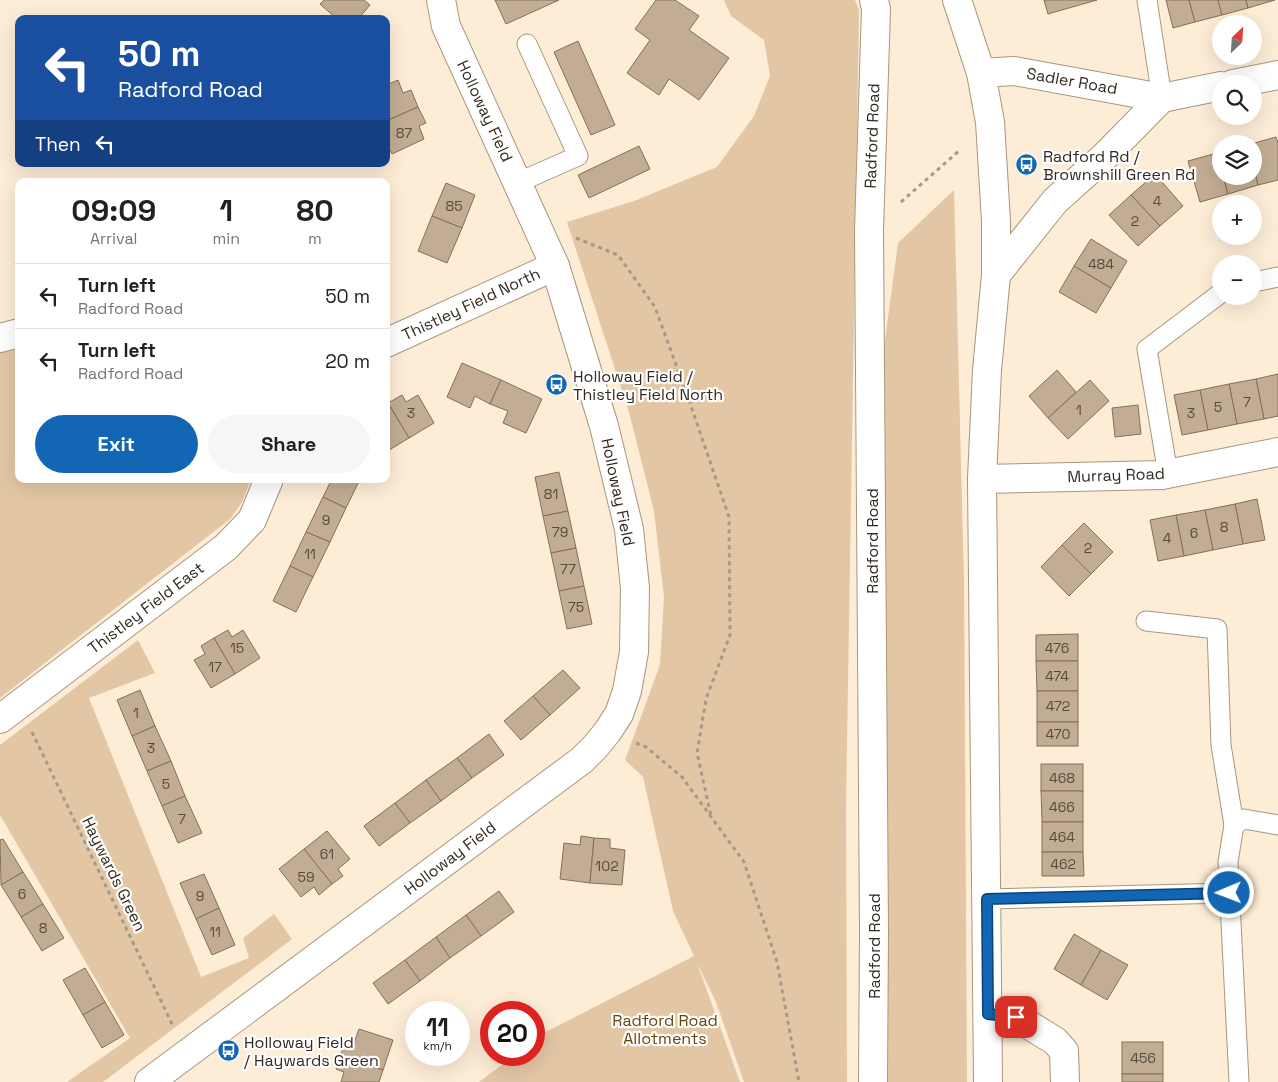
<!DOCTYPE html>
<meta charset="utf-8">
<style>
body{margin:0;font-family:"Space Grotesk",sans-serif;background:#f6f6f6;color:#202124;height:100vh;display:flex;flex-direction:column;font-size:19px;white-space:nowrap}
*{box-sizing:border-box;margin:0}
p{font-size:16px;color:#757577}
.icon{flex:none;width:28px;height:28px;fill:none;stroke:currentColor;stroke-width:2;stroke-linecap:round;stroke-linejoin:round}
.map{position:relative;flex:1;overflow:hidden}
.side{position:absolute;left:15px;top:178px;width:375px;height:305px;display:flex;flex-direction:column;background:#fff;border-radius:10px;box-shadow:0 5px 20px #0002}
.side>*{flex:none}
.guide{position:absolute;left:15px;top:15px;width:375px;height:152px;border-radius:10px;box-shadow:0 5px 20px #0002;background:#1a4fa0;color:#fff;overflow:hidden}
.needle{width:32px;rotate:25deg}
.fabs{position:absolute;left:1212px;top:15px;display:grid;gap:10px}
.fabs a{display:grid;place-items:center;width:50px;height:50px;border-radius:50%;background:#fff;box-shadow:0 5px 20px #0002;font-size:25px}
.speed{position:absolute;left:405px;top:1001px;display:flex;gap:10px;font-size:25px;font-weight:700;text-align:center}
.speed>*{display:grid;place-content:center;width:65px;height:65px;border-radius:50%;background:#fff;box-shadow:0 5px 20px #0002;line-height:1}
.speed small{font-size:12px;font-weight:400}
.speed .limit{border:8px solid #d22;background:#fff;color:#111}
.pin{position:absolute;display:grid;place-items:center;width:42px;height:42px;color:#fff;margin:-21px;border-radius:10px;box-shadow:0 2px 8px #0006}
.me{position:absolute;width:55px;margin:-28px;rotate:269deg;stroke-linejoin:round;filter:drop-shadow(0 0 4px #0008)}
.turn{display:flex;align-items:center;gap:18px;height:105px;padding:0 20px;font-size:22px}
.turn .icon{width:65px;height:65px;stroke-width:2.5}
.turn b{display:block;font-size:35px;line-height:42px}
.then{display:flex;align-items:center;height:48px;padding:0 20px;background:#0003;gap:10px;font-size:19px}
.eta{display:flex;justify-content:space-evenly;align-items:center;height:85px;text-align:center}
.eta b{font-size:30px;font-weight:700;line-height:35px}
.button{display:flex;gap:10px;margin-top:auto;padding:10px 20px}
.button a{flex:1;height:58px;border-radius:30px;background:#1366b4;color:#fff;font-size:20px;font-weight:700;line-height:58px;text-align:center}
.button a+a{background:#f6f6f6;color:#202124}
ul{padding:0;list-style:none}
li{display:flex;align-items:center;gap:15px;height:65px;padding:0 20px;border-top:1px solid #e0e0e0}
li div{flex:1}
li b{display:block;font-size:19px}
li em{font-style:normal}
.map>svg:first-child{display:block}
.green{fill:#e3c7a5}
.building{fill:#c2ad94;stroke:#837058}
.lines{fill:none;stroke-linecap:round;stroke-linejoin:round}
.lane-casing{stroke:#aa967d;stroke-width:21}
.street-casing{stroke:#aa967d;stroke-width:30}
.secondary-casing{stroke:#aa967d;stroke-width:30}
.path{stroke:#a69988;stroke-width:3;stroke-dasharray:4 4;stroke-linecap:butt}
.lane{stroke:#fff;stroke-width:19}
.street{stroke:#fff;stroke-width:28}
.secondary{stroke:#fff;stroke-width:28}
.route-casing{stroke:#0c4275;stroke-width:12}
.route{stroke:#1366b4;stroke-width:9}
.labels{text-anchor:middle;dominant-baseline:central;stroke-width:4.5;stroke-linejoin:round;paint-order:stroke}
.number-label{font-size:14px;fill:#564b3d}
.street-label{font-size:16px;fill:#322a20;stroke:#fff}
.poi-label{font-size:16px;fill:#322a20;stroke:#fff;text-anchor:start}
.park-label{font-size:16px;fill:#674308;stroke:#fff}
</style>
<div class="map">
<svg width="1278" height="1082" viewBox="0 0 1278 1082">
<rect width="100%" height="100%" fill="#fdecd6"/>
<g class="green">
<path d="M724,0H855L859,10L846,807L847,1082H744L716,1002L697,963L740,1082H479L515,1055H534V1041L542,1034L694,956L673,911L643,777L625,760L660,665L664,597L654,511L629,412L567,222L634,201L717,167L754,116L770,76L764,40L731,16Z"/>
<path d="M954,190L964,580L967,1082H888L883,355L898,243Z"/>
<path d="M19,346V479H251L242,502L230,519L0,698V351Z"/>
<path d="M138,640L155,673L89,698L201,977L249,958L243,938L274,914L292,939L103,1082H67L130,1038L0,815V745Z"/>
</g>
<g class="building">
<path d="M324,0H364L370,5L358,19H337L320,4Z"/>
<path d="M495,0H559L506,24Z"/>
<path d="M656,0H675L699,16L689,30L729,58L699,100L669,79L659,95L627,73L650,40L635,29Z"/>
<path d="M1044,0H1097L1048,14Z"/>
<path d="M1166,0H1189L1195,22L1173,28Z"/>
<path d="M1189,0H1218L1222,15L1195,22Z"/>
<path d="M1218,0H1246L1248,8L1222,15Z"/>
<path d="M1246,0H1275L1248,8Z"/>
<path d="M578,41L615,125L591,135L554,52Z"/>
<path d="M398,80L403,93L411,90L418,107L386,121V85Z"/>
<path d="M418,107L426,123L419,126L424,139L392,154L386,142V121Z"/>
<path d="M1276,137L1278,143V180L1258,185L1254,169V144H1251Z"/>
<path d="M639,146L650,169L589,198L578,175Z"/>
<path d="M1217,153L1221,169V176H1223L1228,194L1200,202L1188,161Z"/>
<path d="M1254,169L1258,185L1228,194L1223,176H1254Z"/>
<path d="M1155,174L1183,206L1160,226L1131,195Z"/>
<path d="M446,183L475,195L462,228L432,216Z"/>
<path d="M1131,195L1160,226L1138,246L1109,215Z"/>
<path d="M432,216L462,228L447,263L418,251Z"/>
<path d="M1091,239L1127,261L1111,288L1074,266Z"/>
<path d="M1074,266L1111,288L1096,313L1059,292Z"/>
<path d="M462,363L501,380L490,404L475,396L470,408L447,397Z"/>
<path d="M1057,370L1076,392L1048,418L1029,396Z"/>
<path d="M1278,374V416L1264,419L1256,379Z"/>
<path d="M1256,379L1264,419L1237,424L1229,384Z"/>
<path d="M501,380L542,399L526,433L503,423L508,411L490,404Z"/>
<path d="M1090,380L1109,401L1068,439L1048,418Z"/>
<path d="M1229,384L1237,424L1208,430L1200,390Z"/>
<path d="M1200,390L1208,430L1182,435L1174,395Z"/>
<path d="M402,395L406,402L418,395L434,423L409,438L388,403Z"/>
<path d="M388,403L409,438L386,452V404Z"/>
<path d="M1138,405L1141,434L1115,437L1112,408Z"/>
<path d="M559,472L568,511L543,516L535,477Z"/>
<path d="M332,479H360L346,508L323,497Z"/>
<path d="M323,497L346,508L330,542L306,532Z"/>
<path d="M1257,499L1265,540L1243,544L1235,504Z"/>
<path d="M1235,504L1243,544L1213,550L1205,510Z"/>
<path d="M1205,510L1213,550L1184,556L1176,515Z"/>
<path d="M568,511L576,548L551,553L543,516Z"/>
<path d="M1176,515L1184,556L1158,561L1150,520Z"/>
<path d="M1084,523L1113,552L1091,574L1062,545Z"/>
<path d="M306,532L330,542L313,577L290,566Z"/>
<path d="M1062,545L1091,574L1069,596L1041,567Z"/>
<path d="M576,548L584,586L559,591L551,553Z"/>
<path d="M290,566L313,577L296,612L273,601Z"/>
<path d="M584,586L592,624L567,629L559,591Z"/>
<path d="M228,630L232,637L243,630L260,658L235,674L214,638Z"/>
<path d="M1078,634V661H1036V635Z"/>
<path d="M214,638L235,674L211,688L194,660L205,654L201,646Z"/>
<path d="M1036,661H1078V691H1037Z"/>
<path d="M563,670L580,688L550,715L533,696Z"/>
<path d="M140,690L155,726L132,736L117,700Z"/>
<rect x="1037" y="691" width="41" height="31"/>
<path d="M533,696L550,715L521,740L504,721Z"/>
<rect x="1037" y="722" width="41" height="24"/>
<path d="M155,726L171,761L147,771L132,736Z"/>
<path d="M489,734L504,755L472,778L457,758Z"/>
<path d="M457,758L472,778L441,801L426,780Z"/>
<path d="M171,761L185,796L162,806L147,771Z"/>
<rect x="1041" y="764" width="42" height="27"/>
<path d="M426,780L441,801L410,823L395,803Z"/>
<path d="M1041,791H1083V822H1042Z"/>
<path d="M185,796L202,833L178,843L162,806Z"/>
<path d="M395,803L410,823L379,846L364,826Z"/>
<rect x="1042" y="822" width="41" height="30"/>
<path d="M327,831L350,859L338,869L343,876L332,884L304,849Z"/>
<path d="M581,836L594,838L590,883L560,879L564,843L580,845Z"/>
<path d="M594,838L610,839V848L625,850L622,885L590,883Z"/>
<path d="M3,839L23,872L1,885L0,840Z"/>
<path d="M304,849L332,884L319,895L314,887L301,897L279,869Z"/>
<path d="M1042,852H1083L1084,876H1042Z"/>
<path d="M23,872L43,904L21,917L1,885Z"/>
<path d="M204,874L219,908L196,919L180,883Z"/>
<path d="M499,891L514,912L481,936L466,915Z"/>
<path d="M43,904L64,938L42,951L21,917Z"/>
<path d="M219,908L235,945L212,955L196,919Z"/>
<path d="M466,915L481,936L450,958L436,937Z"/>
<path d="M1074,934L1101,950L1081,985L1054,969Z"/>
<path d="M436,937L450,958L420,981L405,960Z"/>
<path d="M1101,950L1128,965L1107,1000L1081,985Z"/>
<path d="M405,960L420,981L388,1004L373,983Z"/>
<path d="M85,968L105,1002L83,1015L63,980Z"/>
<path d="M105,1002L124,1035L102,1048L83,1015Z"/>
<path d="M359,1029L393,1040L383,1070L340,1057L345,1041L354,1043Z"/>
<rect x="1122" y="1042" width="41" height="32"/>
<path d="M340,1057L383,1070L379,1082H341L344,1072L336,1069Z"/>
<rect x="1122" y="1074" width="41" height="8"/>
</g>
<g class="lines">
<defs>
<g id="lane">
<path d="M1147,0L1162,98"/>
<path d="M517,183L578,156L527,44"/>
<path d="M1254,282L1278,277"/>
<path d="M1168,474L1147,349L1221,293"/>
<path d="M1146,621L1217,629L1221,745L1234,825"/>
<path d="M987,899L1229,893"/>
<path d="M1239,1082L1228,862L1234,825L1244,819L1278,825"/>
</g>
<g id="street">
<path d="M981,73L1014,71L1162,98L1221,86"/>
<path d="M1233,84L1278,75"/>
<path d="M996,275L1055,201L1103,158L1162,98"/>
<path d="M0,338L19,333"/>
<path d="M386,343L555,266"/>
<path d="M982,479L1162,475L1278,452"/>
<path d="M0,719L226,547L252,520L269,479"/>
<path d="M988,1014L1016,1017L1055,1041L1064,1051L1065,1082"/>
<path d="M149,1082L582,760L596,746L608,731L619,714L627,691L634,652L635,588L629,529L604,426L555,266L446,26L441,0"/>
</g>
<g id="secondary">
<path d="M957,0L981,73L990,122L996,221V275L987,370L982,479L988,1082"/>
<path d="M873,1082L874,931L869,231L876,9L874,0"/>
</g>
</defs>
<use href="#lane" class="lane-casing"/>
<use href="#street" class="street-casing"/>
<use href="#secondary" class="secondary-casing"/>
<g class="path">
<path d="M901,202L960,150"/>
<path d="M576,238L618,255L655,307L691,406L729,517L730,635L706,699L697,753L711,816"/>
<path d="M32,732L173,1026"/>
<path d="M636,743L646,747L682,777L744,862L777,962L799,1082"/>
</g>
<use href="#lane" class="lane"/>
<use href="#street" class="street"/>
<use href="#secondary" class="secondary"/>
</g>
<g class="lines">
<defs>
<path id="route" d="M1016,1017L988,1014L987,899L1229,893"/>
</defs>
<use href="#route" class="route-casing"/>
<use href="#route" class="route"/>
</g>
<defs>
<symbol id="bus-disc" viewBox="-11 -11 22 22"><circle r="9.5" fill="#1366b4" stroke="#fff"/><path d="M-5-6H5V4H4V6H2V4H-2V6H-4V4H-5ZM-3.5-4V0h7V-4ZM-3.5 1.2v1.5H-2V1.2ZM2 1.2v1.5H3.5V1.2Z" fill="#fff"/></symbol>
</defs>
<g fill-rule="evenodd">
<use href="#bus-disc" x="1014" y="152" width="25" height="25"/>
<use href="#bus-disc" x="544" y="372" width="25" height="25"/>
<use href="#bus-disc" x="216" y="1038" width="25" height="25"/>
</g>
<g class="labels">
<g class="number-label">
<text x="404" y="133">87</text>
<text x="1157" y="201">4</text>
<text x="454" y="206">85</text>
<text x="1135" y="221">2</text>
<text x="1101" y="264">484</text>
<text x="1247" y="402">7</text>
<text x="1218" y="407">5</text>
<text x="1079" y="410">1</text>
<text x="411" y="413">3</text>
<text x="1191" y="413">3</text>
<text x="551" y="494">81</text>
<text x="326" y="520">9</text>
<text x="1224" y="527">8</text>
<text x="560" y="532">79</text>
<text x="1194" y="533">6</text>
<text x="1167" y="538">4</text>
<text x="1088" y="548">2</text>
<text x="310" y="554">11</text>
<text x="568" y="569">77</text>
<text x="576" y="607">75</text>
<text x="237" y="648">15</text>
<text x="1057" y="648">476</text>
<text x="215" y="667">17</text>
<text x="1057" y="676">474</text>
<text x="1058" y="706">472</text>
<text x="136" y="713">1</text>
<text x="1058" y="734">470</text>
<text x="151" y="748">3</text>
<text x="1062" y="778">468</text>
<text x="166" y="784">5</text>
<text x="1062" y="807">466</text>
<text x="182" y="819">7</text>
<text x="1062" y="837">464</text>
<text x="327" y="854">61</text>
<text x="1063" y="864">462</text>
<text x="607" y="866">102</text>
<text x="306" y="877">59</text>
<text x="22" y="894">6</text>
<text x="200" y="896">9</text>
<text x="43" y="928">8</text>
<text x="215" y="932">11</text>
<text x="1143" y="1058">456</text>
</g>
<g class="street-label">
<text transform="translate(1072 81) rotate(10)">Sadler Road</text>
<text transform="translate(485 111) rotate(65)">Holloway Field</text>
<text transform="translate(872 136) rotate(-88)">Radford Road</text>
<text transform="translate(471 304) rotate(-25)">Thistley Field North</text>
<text transform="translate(1116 475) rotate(-2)">Murray Road</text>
<text transform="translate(618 492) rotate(78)">Holloway Field</text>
<text transform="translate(872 541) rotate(-90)">Radford Road</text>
<text transform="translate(146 608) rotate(-37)">Thistley Field East</text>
<text transform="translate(450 858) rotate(-37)">Holloway Field</text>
<text transform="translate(114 874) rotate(64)">Haywards Green</text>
<text transform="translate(874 946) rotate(-90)">Radford Road</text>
</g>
<g class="poi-label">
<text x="1043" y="156">Radford Rd /<tspan x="1043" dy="18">Brownshill Green Rd</tspan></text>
<text x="573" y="376">Holloway Field /<tspan x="573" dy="18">Thistley Field North</tspan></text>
<text x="244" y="1042">Holloway Field<tspan x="244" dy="18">/ Haywards Green</tspan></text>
</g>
<g class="park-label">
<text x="665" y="1020">Radford Road<tspan x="665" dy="18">Allotments</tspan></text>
</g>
</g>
</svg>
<div class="fabs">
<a><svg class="needle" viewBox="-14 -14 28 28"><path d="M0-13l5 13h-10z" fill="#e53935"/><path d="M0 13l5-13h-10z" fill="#757577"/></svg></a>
<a><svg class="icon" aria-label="search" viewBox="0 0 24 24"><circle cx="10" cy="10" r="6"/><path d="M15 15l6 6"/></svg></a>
<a><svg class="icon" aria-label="layers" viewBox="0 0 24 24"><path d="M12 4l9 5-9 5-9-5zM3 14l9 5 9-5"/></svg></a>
<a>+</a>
<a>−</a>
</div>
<div class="speed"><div>11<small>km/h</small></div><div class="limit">20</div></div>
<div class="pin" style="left:1016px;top:1017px;background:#d93025"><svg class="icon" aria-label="arrive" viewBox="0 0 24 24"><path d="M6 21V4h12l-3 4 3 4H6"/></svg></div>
<svg class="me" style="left:1229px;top:893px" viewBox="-20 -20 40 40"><circle r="17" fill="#1366b4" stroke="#fff" stroke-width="3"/><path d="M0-11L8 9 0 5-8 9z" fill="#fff"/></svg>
<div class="guide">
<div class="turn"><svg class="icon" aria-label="left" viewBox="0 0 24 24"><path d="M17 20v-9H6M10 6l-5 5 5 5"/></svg><div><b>50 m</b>Radford Road</div></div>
<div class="then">Then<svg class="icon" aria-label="left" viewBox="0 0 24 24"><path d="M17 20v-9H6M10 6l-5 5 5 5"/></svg></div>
</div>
<section class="side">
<div class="eta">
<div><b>09:09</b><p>Arrival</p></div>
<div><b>1</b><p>min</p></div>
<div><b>80</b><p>m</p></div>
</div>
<ul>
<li><svg class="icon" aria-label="left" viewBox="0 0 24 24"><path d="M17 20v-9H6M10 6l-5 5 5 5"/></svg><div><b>Turn left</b><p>Radford Road</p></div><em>50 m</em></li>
<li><svg class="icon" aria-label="left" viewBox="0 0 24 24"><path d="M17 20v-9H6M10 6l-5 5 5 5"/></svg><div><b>Turn left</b><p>Radford Road</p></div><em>20 m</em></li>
</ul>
<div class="button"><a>Exit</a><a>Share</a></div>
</section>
</div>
